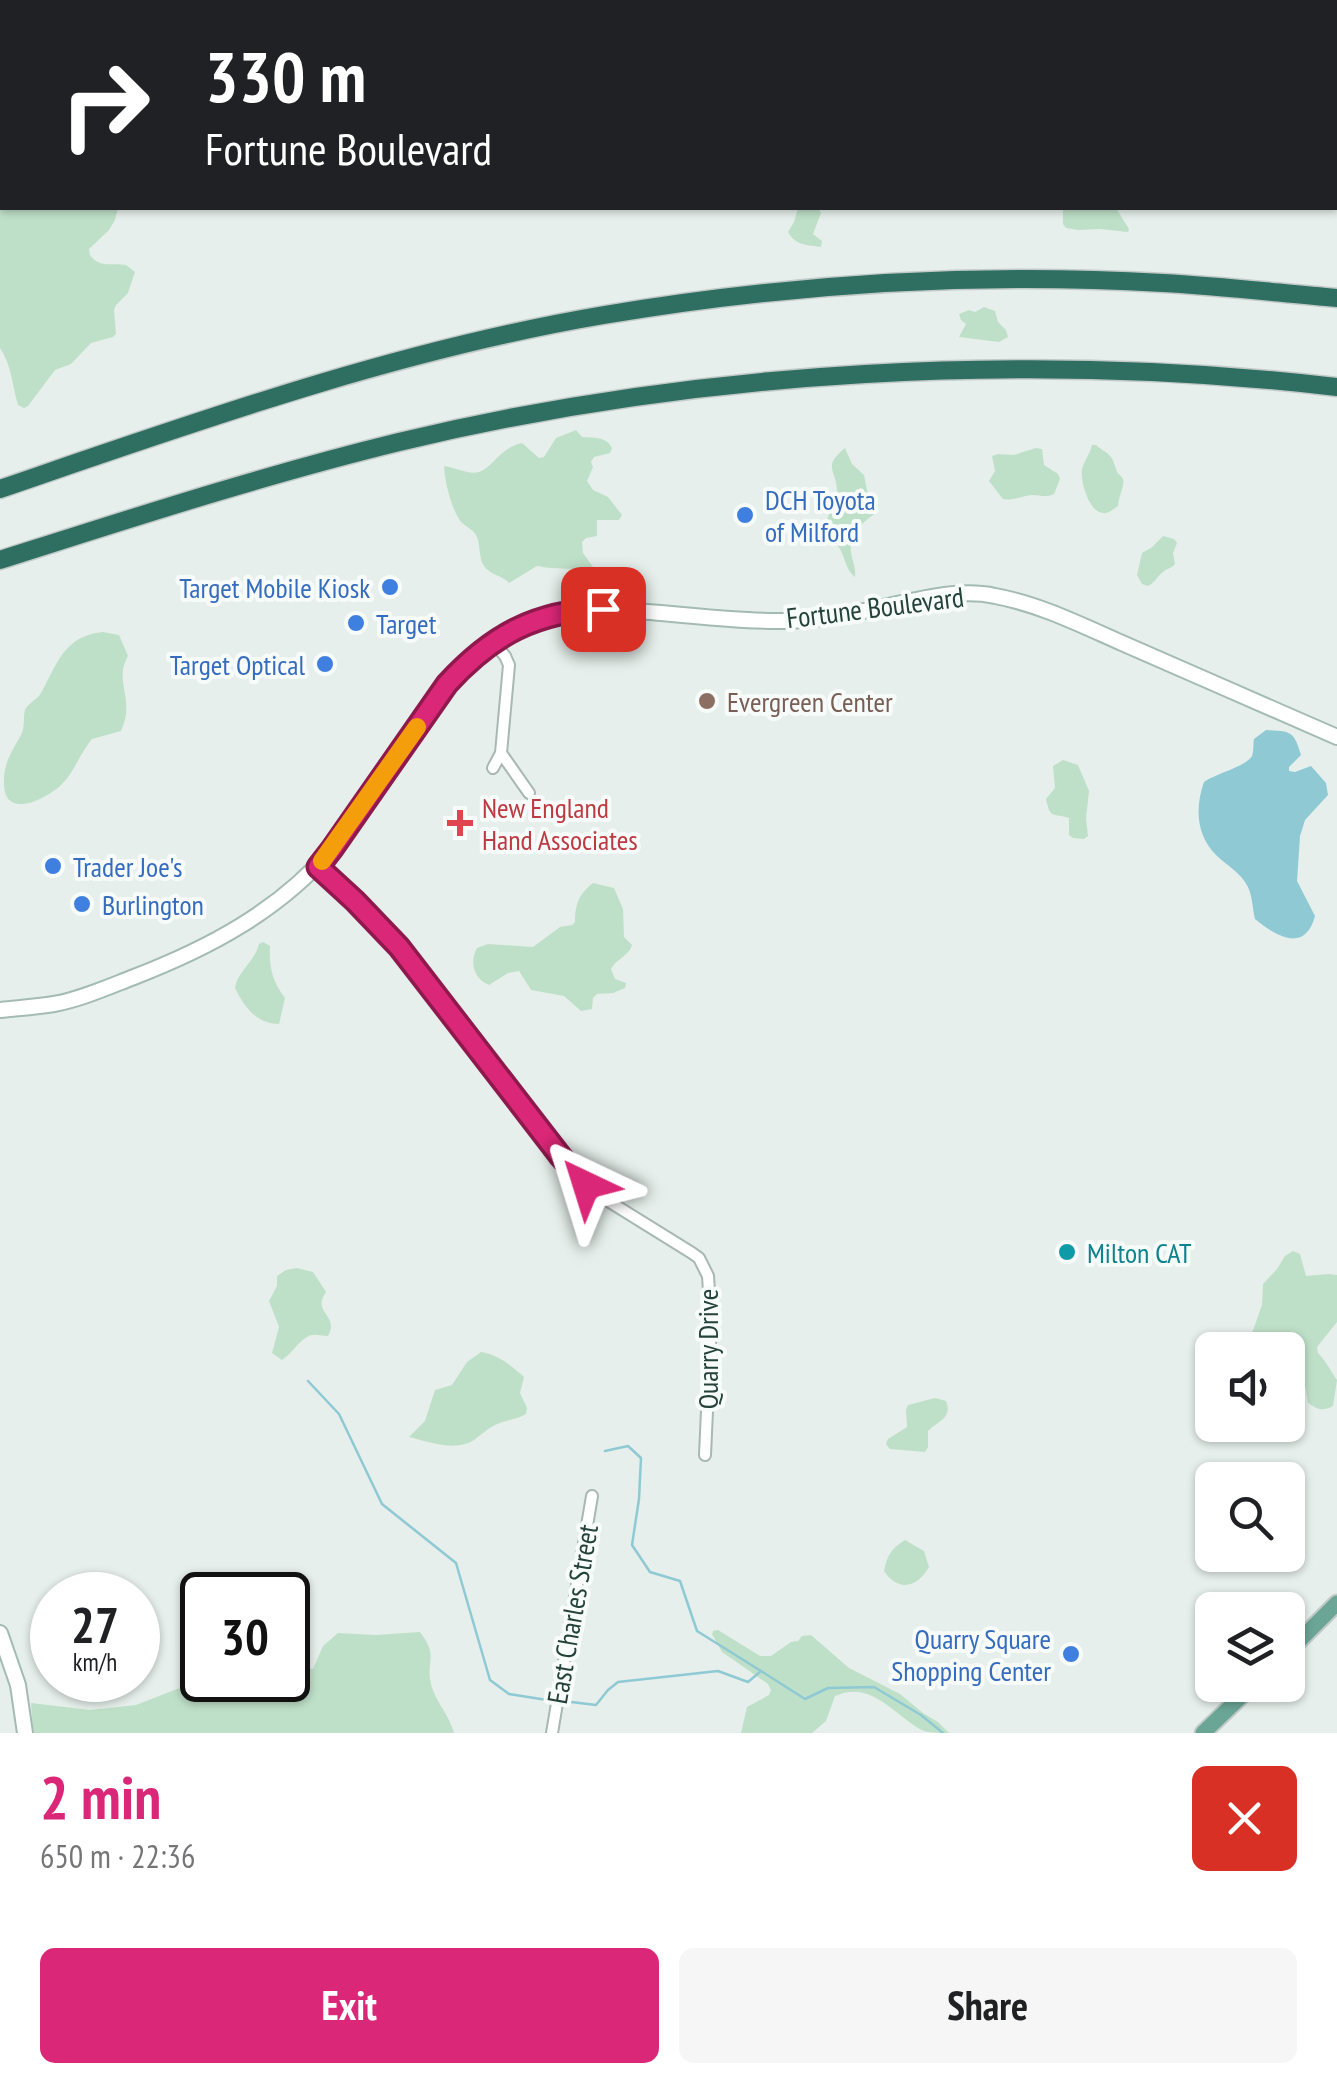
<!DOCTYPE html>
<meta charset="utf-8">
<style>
body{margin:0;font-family:"PT Sans Narrow",sans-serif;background:#f6f6f6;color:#202124;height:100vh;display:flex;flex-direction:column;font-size:38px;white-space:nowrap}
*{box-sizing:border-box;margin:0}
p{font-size:32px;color:#757577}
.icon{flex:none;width:55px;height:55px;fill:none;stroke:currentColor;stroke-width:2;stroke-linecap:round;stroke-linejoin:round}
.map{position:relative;height:1733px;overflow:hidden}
.side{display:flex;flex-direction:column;background:#fff;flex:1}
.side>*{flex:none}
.hud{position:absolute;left:0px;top:0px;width:1338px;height:210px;box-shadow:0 2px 8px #0004;background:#202124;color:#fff;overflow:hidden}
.controls{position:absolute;left:1195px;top:1332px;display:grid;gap:20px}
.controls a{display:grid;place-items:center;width:110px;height:110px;border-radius:15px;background:#fff;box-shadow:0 2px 8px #0004;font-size:50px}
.speed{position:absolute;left:30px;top:1572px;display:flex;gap:20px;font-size:50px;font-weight:700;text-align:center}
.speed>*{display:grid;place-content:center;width:130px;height:130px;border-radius:50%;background:#fff;box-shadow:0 2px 8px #0004;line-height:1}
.speed small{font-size:25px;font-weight:400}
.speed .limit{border:5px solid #111;border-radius:15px;background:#fff;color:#111}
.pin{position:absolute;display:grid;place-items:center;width:85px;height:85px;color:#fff;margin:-42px;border-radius:20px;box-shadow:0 5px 15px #0006}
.me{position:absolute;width:110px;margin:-55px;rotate:319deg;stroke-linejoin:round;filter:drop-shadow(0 0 8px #0008)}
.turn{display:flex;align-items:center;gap:35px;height:210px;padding:0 40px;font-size:45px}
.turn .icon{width:130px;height:130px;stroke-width:2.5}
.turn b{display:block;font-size:70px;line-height:85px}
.round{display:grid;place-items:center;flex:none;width:105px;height:105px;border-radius:15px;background:#f6f6f6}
.overview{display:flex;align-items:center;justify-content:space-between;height:170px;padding:0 40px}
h1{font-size:60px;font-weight:600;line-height:75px;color:#db2777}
.cta{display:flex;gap:20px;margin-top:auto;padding:20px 40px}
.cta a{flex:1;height:115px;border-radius:15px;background:#db2777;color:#fff;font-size:40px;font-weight:600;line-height:115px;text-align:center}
.cta a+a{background:#f6f6f6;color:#202124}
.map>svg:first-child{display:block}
.green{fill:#bfe0c8}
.water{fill:#8ec9d4}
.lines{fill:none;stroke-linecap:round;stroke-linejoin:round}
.stream{stroke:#8ec9d4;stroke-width:2.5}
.minor-casing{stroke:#a8b8b2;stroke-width:14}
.secondary-casing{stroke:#a4bbb3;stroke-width:18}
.primary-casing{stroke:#c2cac8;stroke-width:19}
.motorway-casing{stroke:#c2cac8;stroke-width:21}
.minor{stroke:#fff;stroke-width:10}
.secondary{stroke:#fff;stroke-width:14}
.primary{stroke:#6aa596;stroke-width:15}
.motorway{stroke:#2f6f62;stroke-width:18}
.route-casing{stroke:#8e194d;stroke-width:25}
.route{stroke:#db2777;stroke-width:18}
.slow{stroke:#f59e0b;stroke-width:18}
.shop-dot{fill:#3f7fe0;stroke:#f7fbf9;stroke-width:4}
.education-dot{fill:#8d6e63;stroke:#f7fbf9;stroke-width:4}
.health-dot{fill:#e0444e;stroke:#f7fbf9;stroke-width:4}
.culture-dot{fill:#0f9aa8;stroke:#f7fbf9;stroke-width:4}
.labels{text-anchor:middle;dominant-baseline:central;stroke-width:8;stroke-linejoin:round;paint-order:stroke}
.shop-label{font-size:28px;fill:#366cbe;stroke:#f7fbf9;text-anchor:start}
.street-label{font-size:28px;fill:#24423a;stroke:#f7fbf9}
.education-label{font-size:28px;fill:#785e54;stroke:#f7fbf9;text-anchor:start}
.health-label{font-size:28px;fill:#be3a42;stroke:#f7fbf9;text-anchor:start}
.culture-label{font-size:28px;fill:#0d838f;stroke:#f7fbf9;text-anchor:start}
</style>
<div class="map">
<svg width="1337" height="1733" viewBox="0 0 1337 1733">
<rect width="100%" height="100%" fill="#e6efeb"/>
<g class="green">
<path d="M0,0H76L73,2H2V118L0,117Z"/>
<path d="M0,157L2,158V208H118L115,220L109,230L89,249L90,255C100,269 112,262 126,265L135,272L128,293L116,305L114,310L116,334L113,337L91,343L71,364L55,370L28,406L24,408L18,405C12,385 12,366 0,348Z"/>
<path d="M798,208H818L821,213L813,234L822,241L821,247C807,245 796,246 788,232L794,222Z"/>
<path d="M1063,208H1116L1129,229L1128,232L1100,229L1078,230L1066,228L1063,224Z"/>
<path d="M984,307L995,311L998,322L1006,330L1008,337L999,342L959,337L966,324L961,320L959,314L969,310L975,312Z"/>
<path d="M576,430L582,437C593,438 606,436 612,448L610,453L594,457L591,462L593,467L587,481L593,490L608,497L622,515L619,520H597V536L586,538L582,542L583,553L593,567C578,570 552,569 537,566L509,583C502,575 490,575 484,566C478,557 481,544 476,535C472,528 463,526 459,519C450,504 445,482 444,466C454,467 469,475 479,472C493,468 499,448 522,443L539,458L544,457L556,438Z"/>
<path d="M1092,445H1096C1100,449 1106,451 1110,456C1113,458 1116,469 1117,472C1119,475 1122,476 1123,479C1125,486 1118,498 1118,506C1113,509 1109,514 1103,513C1089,512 1080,481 1082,469C1084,461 1090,454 1092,445Z"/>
<path d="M845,448L852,464L864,475L867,491L877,505L878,511C865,522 848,531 851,552C852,561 856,566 855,577C845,568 846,560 840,549C834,539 825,534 827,521C829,510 838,501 837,490C836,469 822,467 845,448Z"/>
<path d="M1036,448L1042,449L1044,465L1058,474L1060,479L1054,494C1045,498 1041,495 1032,495C1021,496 1014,501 1003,499L989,481L995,471L992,456L998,454L1014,455Z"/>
<path d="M1163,536L1174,539L1177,543L1173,553L1175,564C1171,569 1167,568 1163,572C1157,576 1155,583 1148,586L1142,584L1137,575L1142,553L1151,548Z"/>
<path d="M103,632L119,635L128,656C113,682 136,699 121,731L92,739C80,753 75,771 62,784C47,799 4,821 4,783C3,763 13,750 22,733C25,725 23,717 25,710C28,703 37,700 41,693C57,665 63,636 103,632Z"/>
<path d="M1063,760L1078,765L1089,791L1086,819L1088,836L1084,839L1073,838L1069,835V818C1053,813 1050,819 1046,799L1055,788L1053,766Z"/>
<path d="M593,883L614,888L623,909L624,937L632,945C629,956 616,959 611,969L615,979L626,983L625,988L613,993L597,994L593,998L592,1009L581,1011L564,996L531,990L519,971L508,973L489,985C474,979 469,962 477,948L488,944L533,947L560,927L572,925L575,922C575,904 579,894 593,883Z"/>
<path d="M263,942L270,946C269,967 272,981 285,998L279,1024C257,1024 244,1007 235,988C238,970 255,962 259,944Z"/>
<path d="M1293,1251L1300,1254L1306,1276L1328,1274L1337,1275V1322L1317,1347L1318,1353C1326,1361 1330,1370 1337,1380L1333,1406C1322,1412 1317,1409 1308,1403L1305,1385L1297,1378L1288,1383V1350H1246L1262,1305L1263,1284L1277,1269L1285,1256Z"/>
<path d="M297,1268L313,1272L326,1292C311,1313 340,1315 328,1336C323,1336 317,1334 312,1335C301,1337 292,1354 282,1360L272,1353L279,1327L269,1301L277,1286V1276L286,1270Z"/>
<path d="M481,1352C497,1354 512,1366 524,1377L520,1393L527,1408L526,1414C516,1420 505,1420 495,1425C487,1429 481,1435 474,1440C455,1452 430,1442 409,1437L425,1421L435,1390L452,1385L467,1362Z"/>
<path d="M935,1398L946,1401C953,1418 938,1421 928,1431V1447L925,1452L890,1449L886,1444L888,1439L907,1427L906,1410L908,1405Z"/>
<path d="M905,1540L924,1551L929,1567C917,1588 898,1592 884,1571C887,1555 892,1548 905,1540Z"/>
<path d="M718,1630L760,1656H771L791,1642L798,1641L802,1636L811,1635L849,1668L900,1694L923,1713L938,1722L949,1733C941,1733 931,1733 924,1731C894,1716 872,1679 835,1696L826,1721L812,1733H741L747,1707L769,1695L771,1690L768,1684L722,1652L712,1634L713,1631Z"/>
<path d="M420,1632C437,1655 428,1655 430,1679C433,1700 449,1713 454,1733H33L31,1703L90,1710L136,1705L177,1689L223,1680H288V1667L313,1669L323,1646L338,1633L376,1635Z"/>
</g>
<path class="water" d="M1266,730C1291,731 1294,731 1301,755L1289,767V771L1295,772L1311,766L1326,783L1328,795L1305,820L1300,836L1297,881L1315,916C1305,953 1277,937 1255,919C1252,907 1253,893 1245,882C1238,871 1225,864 1216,855C1196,835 1195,807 1204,782C1215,774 1247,766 1252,756C1254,751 1253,744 1254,739Z"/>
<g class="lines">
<g class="stream">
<path d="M748,0L749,2"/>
<path d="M308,1381L339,1414L382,1504L456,1563L490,1680L509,1694L547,1700"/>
<path d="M605,1451L628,1446L641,1458L639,1499L632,1545L650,1572L680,1581L697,1631L761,1671"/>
<path d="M563,1701L596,1705L608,1690L618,1682L718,1671L748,1682L761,1671L805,1699L828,1688L874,1687L921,1715L943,1733"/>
</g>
<defs>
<g id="minor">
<path d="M493,642L505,656L509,665L501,753"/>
<path d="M493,768L501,753L529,793"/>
<path d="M317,867L355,901L399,947L561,1157L586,1185L597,1194L692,1253L699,1258L708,1276L711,1322L705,1455"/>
<path d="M552,1733L592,1496"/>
</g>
<g id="secondary">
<path d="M0,1010C18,1008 36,1007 54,1004C81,999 108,987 134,977C209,948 279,911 332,849L447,684C476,653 510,625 552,614C580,608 607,609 635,611C685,614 735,622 786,621C818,620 851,614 883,607C919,600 958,588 995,596C1039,604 1081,625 1122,643C1194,674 1265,706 1337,737"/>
<path d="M0,1633L18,1685L25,1733"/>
</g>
<g id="primary">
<path d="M1288,1652L1337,1603"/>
<path d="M1203,1733L1253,1685"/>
</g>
<g id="motorway">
<path d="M0,489C198,421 397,350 604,315C788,284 977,272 1163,283C1221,286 1279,293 1337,298"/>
<path d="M0,560C132,518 264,475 399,442C697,370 1032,351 1337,387"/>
</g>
</defs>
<use href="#minor" class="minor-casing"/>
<use href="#secondary" class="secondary-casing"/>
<use href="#primary" class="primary-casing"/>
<use href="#motorway" class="motorway-casing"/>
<use href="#minor" class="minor"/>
<use href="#secondary" class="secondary"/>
<use href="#primary" class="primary"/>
<use href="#motorway" class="motorway"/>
</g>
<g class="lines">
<defs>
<path id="route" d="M586,1185L561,1157L399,947L355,901L318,867L332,849L447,684C492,635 536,611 603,609"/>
</defs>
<use href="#route" class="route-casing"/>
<use href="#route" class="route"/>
<path class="slow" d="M322,861L417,727"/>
</g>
<g class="shop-dot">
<circle cx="745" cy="515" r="10"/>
<circle cx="390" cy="587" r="10"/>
<circle cx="356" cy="623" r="10"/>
<circle cx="325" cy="664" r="10"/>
<circle cx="53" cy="866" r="10"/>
<circle cx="82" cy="904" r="10"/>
<circle cx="1071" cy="1654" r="10"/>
</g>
<circle class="education-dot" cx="707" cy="701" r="10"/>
<path class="health-dot" d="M455 808h10v10h10v10h-10v10h-10v-10h-10v-10h10z"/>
<circle class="culture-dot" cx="1067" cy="1252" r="10"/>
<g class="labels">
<g class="shop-label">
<text x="765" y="499">DCH Toyota<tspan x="765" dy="32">of Milford</tspan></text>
<text x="370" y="587" text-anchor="end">Target Mobile Kiosk</text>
<text x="376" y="623">Target</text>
<text x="305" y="664" text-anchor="end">Target Optical</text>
<text x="73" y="866">Trader Joe's</text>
<text x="102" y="904">Burlington</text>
<text x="1051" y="1638" text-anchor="end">Quarry Square<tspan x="1051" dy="32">Shopping Center</tspan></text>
</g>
<g class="street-label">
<text transform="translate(875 607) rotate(-7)">Fortune Boulevard</text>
<text transform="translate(707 1349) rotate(-90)">Quarry Drive</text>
<text transform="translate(572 1614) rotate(-80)">East Charles Street</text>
</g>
<g class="education-label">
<text x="727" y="701">Evergreen Center</text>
</g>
<g class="health-label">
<text x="482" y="807">New England<tspan x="482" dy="32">Hand Associates</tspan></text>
</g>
<g class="culture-label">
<text x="1087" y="1252">Milton CAT</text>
</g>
</g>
</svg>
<div class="controls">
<a><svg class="icon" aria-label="sound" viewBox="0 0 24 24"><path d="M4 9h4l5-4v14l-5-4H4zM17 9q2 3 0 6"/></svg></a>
<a><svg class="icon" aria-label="search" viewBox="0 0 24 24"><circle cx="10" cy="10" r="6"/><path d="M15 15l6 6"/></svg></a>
<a><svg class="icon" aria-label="layers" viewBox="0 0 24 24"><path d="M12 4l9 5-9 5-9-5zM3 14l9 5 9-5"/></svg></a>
</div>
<div class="speed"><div>27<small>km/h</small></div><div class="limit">30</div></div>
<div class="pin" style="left:603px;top:609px;background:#d93025"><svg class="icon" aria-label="arrive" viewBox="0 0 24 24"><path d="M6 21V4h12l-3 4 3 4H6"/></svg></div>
<svg class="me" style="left:586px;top:1185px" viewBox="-20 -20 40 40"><path d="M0-17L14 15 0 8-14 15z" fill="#db2777" stroke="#fff" stroke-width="4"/></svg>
<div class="hud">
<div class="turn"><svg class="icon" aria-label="right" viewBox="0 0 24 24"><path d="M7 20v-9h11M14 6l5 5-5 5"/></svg><div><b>330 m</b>Fortune Boulevard</div></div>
</div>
</div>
<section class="side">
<div class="overview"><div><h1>2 min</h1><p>650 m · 22:36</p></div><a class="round" style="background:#d93025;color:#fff"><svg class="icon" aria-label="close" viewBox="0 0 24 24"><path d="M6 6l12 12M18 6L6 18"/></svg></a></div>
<div class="cta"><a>Exit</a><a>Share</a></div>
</section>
